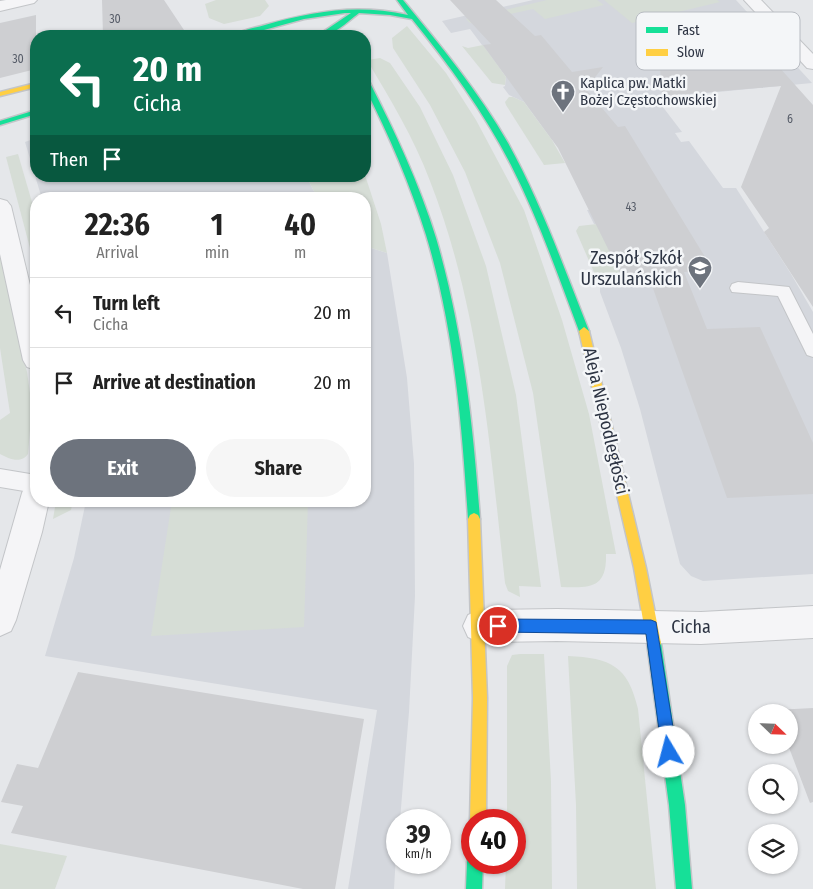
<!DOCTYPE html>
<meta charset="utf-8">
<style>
body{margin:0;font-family:"Fira Sans Condensed",sans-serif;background:#f6f6f6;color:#222;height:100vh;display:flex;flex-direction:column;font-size:19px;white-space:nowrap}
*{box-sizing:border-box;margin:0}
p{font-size:16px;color:#767676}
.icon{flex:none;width:28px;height:28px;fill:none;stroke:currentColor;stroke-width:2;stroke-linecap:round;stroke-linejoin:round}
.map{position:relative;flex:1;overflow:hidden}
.panel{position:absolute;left:30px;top:192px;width:341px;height:315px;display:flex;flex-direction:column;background:#fff;border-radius:20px;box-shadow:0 1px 4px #0004}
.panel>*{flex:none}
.guide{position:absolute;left:30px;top:30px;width:341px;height:152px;border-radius:20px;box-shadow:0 1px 4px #0004;background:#0b6e4f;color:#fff;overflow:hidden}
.needle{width:32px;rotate:113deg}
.fabs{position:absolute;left:748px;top:704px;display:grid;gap:10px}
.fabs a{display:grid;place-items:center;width:50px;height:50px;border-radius:50%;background:#fff;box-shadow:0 1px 4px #0004;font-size:25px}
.speed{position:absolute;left:386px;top:809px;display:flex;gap:10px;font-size:25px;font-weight:700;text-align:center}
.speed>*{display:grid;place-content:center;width:65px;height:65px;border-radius:50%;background:#fff;box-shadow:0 1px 4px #0004;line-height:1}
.speed small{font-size:12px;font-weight:400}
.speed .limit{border:8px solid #d22;background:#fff;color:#111}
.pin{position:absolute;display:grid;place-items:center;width:42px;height:42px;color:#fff;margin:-21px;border:2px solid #fff;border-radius:50%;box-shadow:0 1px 5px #0007}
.me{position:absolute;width:55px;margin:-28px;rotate:352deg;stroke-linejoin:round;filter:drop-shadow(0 0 4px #0008)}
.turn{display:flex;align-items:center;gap:18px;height:105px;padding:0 20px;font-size:22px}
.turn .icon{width:65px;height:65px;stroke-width:2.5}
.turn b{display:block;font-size:35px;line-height:42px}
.then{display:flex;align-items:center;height:48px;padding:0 20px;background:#0003;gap:10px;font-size:19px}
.eta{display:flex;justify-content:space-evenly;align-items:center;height:85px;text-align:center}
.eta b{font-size:30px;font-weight:700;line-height:35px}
.button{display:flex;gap:10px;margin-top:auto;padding:10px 20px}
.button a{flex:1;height:58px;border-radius:30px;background:#6d737d;color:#fff;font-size:20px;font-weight:700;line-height:58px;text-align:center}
.button a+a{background:#f6f6f6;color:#222}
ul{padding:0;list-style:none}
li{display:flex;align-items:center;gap:15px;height:70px;padding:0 20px;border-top:1px solid #e0e0e0}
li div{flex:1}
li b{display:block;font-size:19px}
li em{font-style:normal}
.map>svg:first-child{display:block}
.built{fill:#d4d7dd}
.green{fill:#d6ddd6}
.building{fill:#cecfd2}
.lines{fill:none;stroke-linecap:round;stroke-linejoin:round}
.lane-casing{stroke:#c3c5c8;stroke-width:2}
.street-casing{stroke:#c3c5c8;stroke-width:2}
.fast-casing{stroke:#c3c5c8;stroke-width:3}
.slow-casing{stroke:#c3c5c8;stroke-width:3}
.lane{fill:#f5f5f7;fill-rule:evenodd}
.street{fill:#f5f5f7;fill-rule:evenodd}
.fast{fill:#16e098;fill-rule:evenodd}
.slow{fill:#ffcf43;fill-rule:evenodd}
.route{fill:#1a73e8;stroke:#114b97}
.labels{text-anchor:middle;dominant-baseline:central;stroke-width:5;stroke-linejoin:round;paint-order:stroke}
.far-number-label{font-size:12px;fill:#565c68}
.far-poi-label{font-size:15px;fill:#2d3443;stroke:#f4f6f8;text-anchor:start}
.poi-label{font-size:18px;fill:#2d3443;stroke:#f4f6f8;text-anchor:end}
.street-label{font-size:18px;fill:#2d3443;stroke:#f4f6f8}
.key{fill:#f4f6f8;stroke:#b8bcc2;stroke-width:1}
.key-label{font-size:14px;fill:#2d3443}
</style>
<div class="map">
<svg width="813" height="889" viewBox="0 0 813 889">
<rect width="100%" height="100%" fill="#e5e7ea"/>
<g class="built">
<path d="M533,0H736L812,83L656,98L682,132L675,133L681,142L689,141L723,188H736L791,274L813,312V574L703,581L691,576L680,564L640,409L621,348L600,292V286L606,283L624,280L597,224H594L587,210H589L577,135L552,140L524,102L509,95L503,87L505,86L506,77L470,29L451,33L442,21Z"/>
<path d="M36,138V176H306L318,199H42L25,142Z"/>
<path d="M365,246L387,253L407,378L414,464L415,596L409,712L400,820H398L394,889H348L377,710L45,656L74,558L86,501H365Z"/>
</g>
<g class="green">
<path d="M216,0H265L269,6L260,16L224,24L209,18L205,4Z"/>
<path d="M547,0H597L604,5L545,19L533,9L470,23L466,19Z"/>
<path d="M604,0H717L720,2L632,23Z"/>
<path d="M407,26L446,73L476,120L524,210L562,320L589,414L616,554H606C607,589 590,588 561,587L533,393L500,263L465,172L430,105L393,48L392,38Z"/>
<path d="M483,45L506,77L505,85L492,83L462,46L468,48Z"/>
<path d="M671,54L689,73L666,77L648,58Z"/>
<path d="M380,58L390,63L420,107L453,175L486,266L516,395L541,587L519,586L520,597L508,591L505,583C490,447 480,309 430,181C414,138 390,99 367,60Z"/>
<path d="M509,97H513L524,102L552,140L565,163L544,165L506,105L505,102Z"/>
<path d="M18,154L36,216V271L6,157Z"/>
<path d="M365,175L381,224L387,253L365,246V199H318L306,176Z"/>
<path d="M597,224L624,281L606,283L600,286L576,231L579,226Z"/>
<path d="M0,256L27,372L32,407L28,454C21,464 9,459 0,454V420L10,413L0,348Z"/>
<path d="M56,501H73L71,510L53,519Z"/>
<path d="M172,501H308L304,627L151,636Z"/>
<path d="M520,654H544L551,781L552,889H505L506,863L515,862V820H507V666L512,655Z"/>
<path d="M568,656C611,658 628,666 638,709L656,889H577L576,805Z"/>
<path d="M0,844L67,856L55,889H0Z"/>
</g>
<g class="building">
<path d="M102,0H164L188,36H103Z"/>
<path d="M450,0H496L535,36L541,35L572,72L603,67L586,89L618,127L625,126L713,270L684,272L707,329L760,327L813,443V494L727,498L649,277L624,281L558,148L483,45L491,44Z"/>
<path d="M36,15V69L0,78V23Z"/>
<path d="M762,48L813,105V307L764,232L769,228L741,187L781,86L662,96L660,67L711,63L703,52Z"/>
<path d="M78,672L364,719L335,889H303L11,833L23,806L1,802L17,764L38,768Z"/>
<path d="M813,708V802L810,803L788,745L789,712H776L775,710Z"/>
</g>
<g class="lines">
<defs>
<g id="lane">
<path d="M738,282L789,287L813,334V357L807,355L778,296L732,292L730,288L732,284Z"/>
<path d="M0,469L36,475V493L0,487Z"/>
</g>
<g id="street">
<path d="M6,0H37L34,3L0,11V1Z"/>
<path d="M744,0H761L813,54V69L807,68Z"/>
<path d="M0,199L7,201L11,206L36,310V370L27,367L23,360L0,254Z"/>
<path d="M36,480V501H49L42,532L16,620L11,631L0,636V570L22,493L26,484Z"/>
<path d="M813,606V638L701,644L557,641L479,642L468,637L463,626L468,615L479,610L557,609L701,612Z"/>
</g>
<g id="fast">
<path d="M397,0H403C440,45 479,92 508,143C541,203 564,268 589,331L588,334H580L579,331C558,275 538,218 511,165C484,112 449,65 412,19L390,15L359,13C346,23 334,36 317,36L351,13H345L304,19L242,36H233C241,30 255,28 265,25C315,11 357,4 408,15Z"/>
<path d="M365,79L369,81C395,132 419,183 436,238C463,330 473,424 480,519L478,523L474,525L470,523L468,519C462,424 454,327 426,235C410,184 389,135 365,88Z"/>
<path d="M36,110V114L0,125V121Z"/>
<path d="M654,636L659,638L661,643L685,805L692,889H676L669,805L647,643L649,638Z"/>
<path d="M472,855V862H483L482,889H466L467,862L469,856Z"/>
</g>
<g id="slow">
<path d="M36,83V87L0,96V92Z"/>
<path d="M584,327L589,331L646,568L661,643L659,648L654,650L649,648L647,643L634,568L579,331Z"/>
<path d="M474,513L478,515L480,519L487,698L486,820H472V825L470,820L473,698L468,519L470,515Z"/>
</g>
</defs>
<use href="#lane" class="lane-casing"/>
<use href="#street" class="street-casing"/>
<use href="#fast" class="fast-casing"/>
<use href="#slow" class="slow-casing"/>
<use href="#lane" class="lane"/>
<use href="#street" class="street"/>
<use href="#fast" class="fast"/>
<use href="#slow" class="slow"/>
</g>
<path class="route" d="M498,619L651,620L656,622L677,752L674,757L669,759L664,757L662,752L646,634L498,632L493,630L491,626L493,621Z"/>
<defs>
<symbol id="church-pin" viewBox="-11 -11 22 30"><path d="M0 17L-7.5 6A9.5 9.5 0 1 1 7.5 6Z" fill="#6d737d" stroke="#f4f6f8"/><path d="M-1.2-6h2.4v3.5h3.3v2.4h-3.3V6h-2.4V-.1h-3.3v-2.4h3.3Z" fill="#fff"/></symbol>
<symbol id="school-pin" viewBox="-11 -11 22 30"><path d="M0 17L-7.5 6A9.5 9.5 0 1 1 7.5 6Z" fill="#6d737d" stroke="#f4f6f8"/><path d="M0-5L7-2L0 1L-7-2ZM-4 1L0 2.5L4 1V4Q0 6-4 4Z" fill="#fff"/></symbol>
</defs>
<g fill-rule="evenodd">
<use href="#church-pin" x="549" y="78" width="28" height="38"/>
<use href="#school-pin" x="686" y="254" width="28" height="38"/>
</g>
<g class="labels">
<g class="far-number-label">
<text x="115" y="19">30</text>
<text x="18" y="59">30</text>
<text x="790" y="119">6</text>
<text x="631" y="207">43</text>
</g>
<g class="far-poi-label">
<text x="580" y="83">Kaplica pw. Matki<tspan x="580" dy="17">Bożej Częstochowskiej</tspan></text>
</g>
<g class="poi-label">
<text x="682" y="258">Zespół Szkół<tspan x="682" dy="21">Urszulańskich</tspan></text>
</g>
<g class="street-label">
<text transform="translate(606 421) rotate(77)">Aleja Niepodległości</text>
<text x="691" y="627">Cicha</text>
</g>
</g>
<rect x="636" y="12" width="164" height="58" rx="8" class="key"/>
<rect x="646" y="27" width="22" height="6" fill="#16e098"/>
<rect x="646" y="49" width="22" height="7" fill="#ffcf43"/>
<g class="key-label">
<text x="677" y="35">Fast</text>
<text x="677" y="57">Slow</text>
</g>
</svg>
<div class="fabs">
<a><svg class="needle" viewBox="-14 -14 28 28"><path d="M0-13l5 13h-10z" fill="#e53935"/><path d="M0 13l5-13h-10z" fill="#767676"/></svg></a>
<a><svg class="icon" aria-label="search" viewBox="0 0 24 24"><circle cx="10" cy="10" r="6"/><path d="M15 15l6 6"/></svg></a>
<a><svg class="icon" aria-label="layers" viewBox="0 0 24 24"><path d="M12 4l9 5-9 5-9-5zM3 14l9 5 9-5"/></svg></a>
</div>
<div class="speed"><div>39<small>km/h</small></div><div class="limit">40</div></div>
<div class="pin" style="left:498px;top:626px;background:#d93025"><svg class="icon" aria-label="arrive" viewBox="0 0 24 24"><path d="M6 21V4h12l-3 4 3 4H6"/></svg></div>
<svg class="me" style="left:669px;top:752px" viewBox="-20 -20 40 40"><circle r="19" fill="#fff"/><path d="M0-13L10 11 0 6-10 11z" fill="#1a73e8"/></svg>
<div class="guide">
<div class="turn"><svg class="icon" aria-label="left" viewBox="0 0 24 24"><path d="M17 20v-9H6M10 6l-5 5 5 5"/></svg><div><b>20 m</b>Cicha</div></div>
<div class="then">Then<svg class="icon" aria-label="arrive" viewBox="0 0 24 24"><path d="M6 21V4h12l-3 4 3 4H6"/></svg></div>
</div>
<section class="panel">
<div class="eta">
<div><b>22:36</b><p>Arrival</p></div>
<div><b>1</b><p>min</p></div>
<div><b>40</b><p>m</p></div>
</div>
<ul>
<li><svg class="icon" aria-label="left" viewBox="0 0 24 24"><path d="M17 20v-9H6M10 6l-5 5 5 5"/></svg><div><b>Turn left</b><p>Cicha</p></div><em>20 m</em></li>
<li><svg class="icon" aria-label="arrive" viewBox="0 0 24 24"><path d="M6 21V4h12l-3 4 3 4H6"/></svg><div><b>Arrive at destination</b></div><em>20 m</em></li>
</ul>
<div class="button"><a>Exit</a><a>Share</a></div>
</section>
</div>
